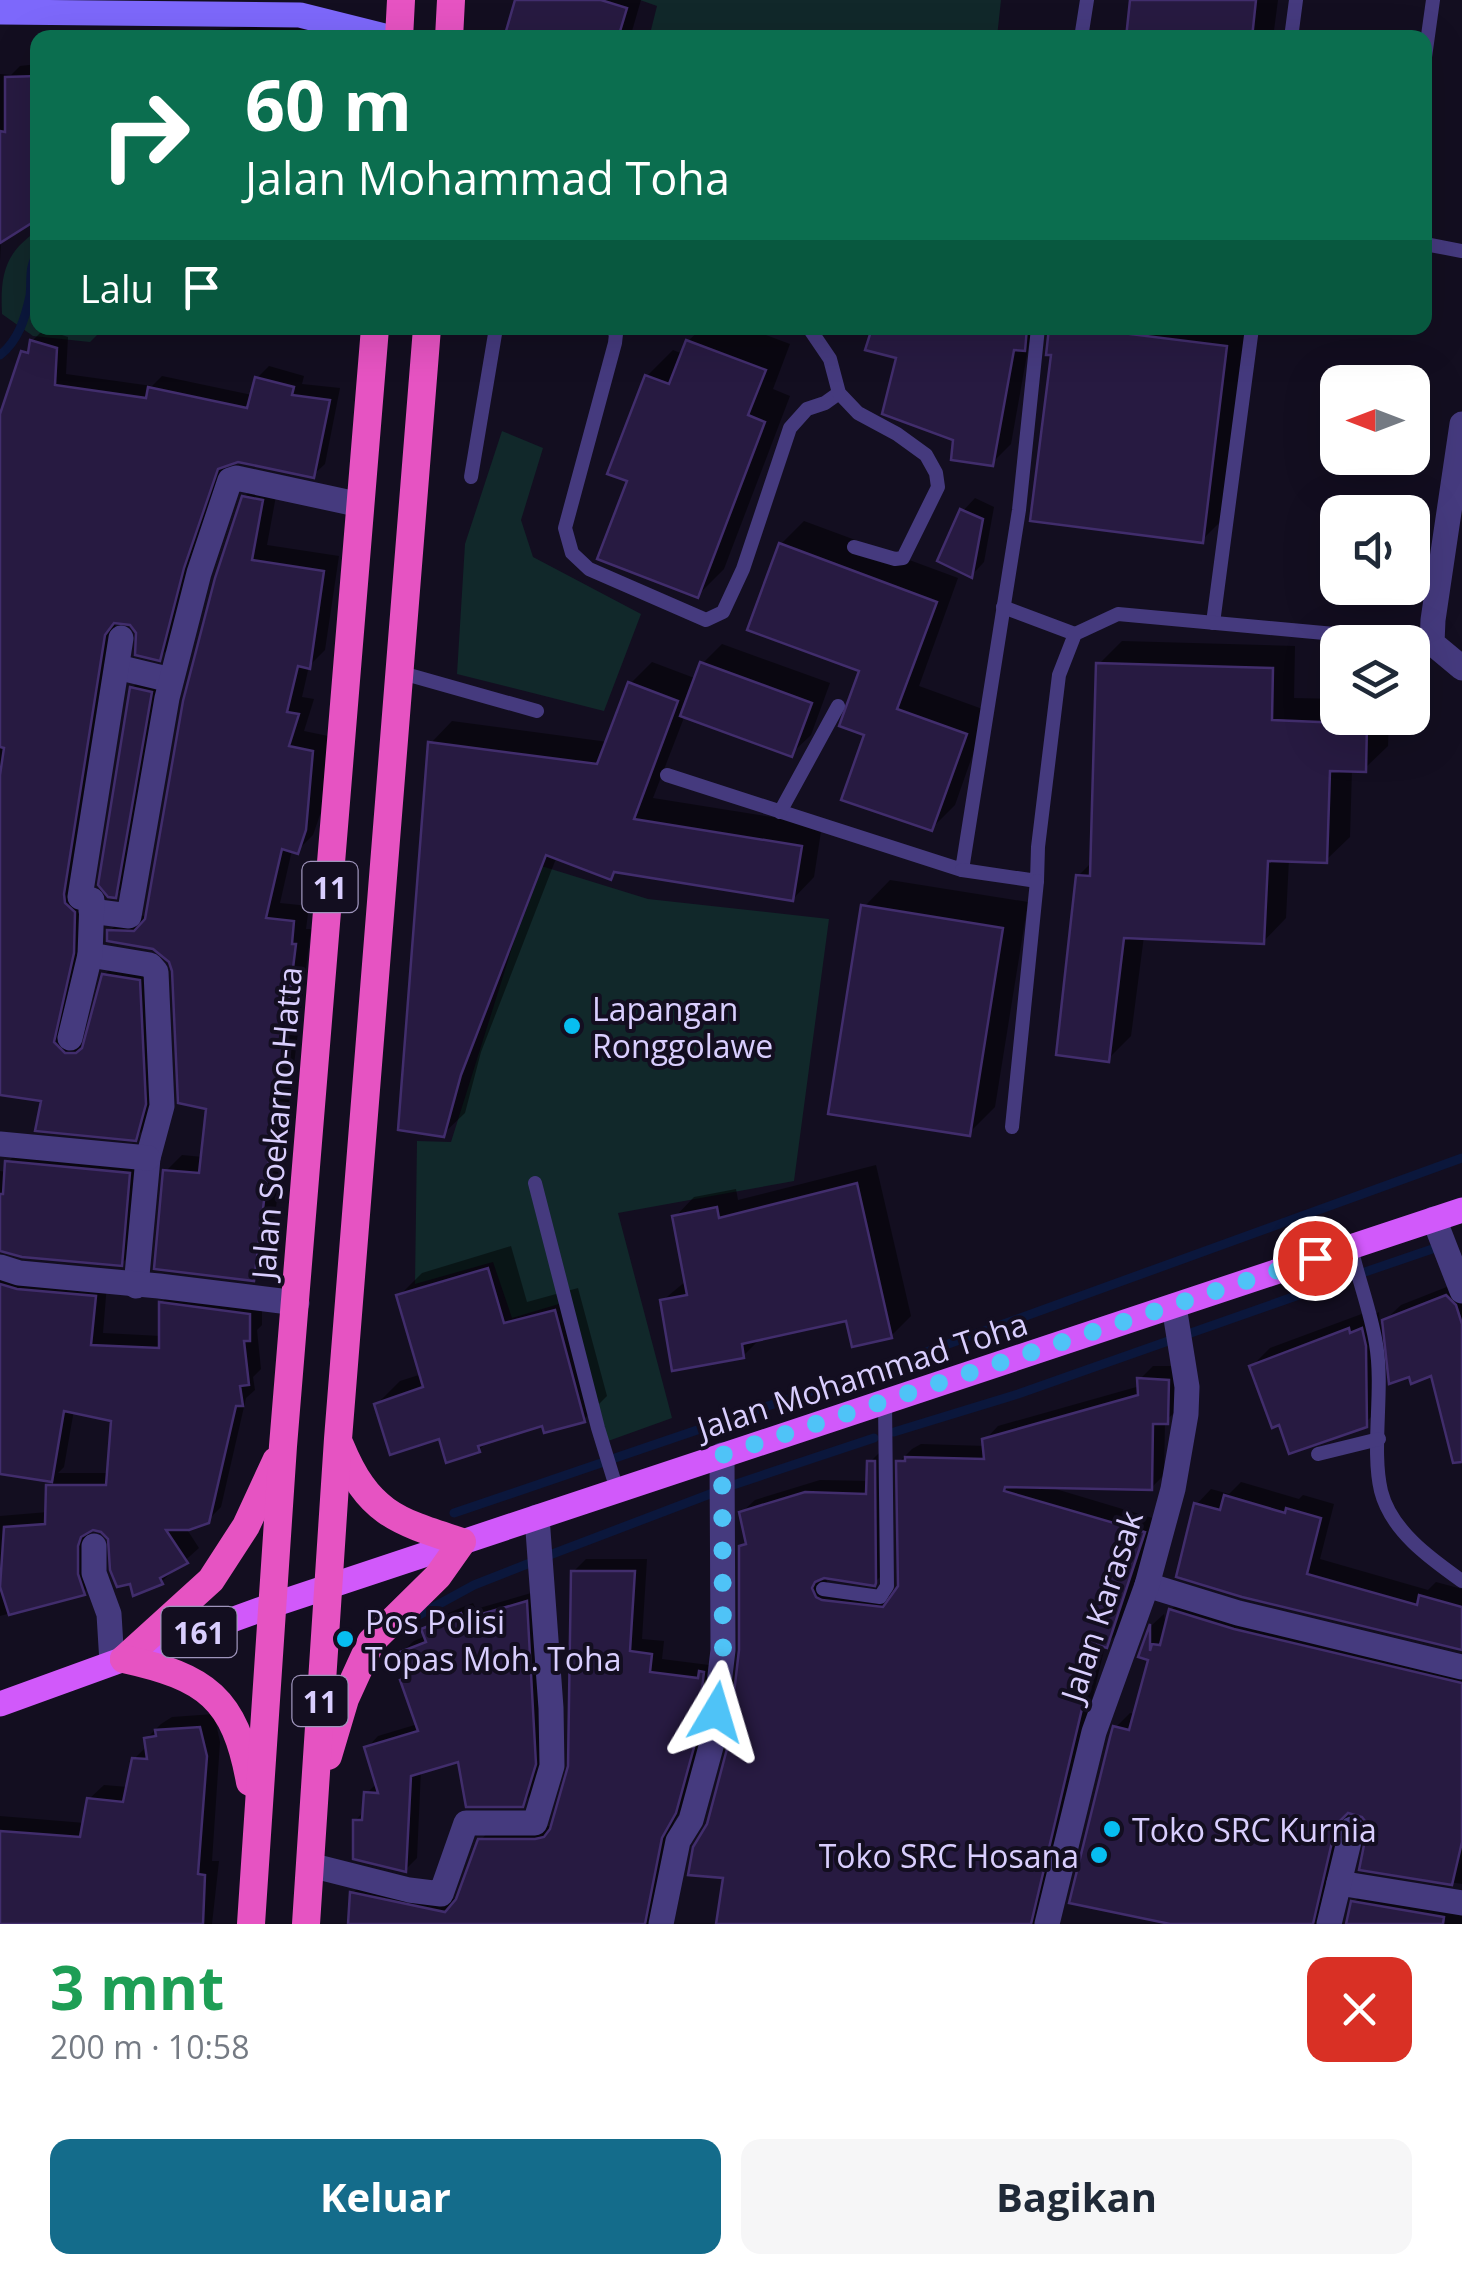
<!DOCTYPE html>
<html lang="id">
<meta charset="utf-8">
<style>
body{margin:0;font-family:"Open Sans",sans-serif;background:#f6f6f7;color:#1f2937;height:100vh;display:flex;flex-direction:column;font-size:38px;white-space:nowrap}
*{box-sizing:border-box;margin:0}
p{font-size:32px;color:#747a83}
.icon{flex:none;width:55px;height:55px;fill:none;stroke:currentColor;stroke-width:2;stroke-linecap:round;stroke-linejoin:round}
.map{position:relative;height:1924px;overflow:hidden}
.sheet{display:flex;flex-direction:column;background:#fff;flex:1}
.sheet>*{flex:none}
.top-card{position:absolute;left:30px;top:30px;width:1402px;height:305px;border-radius:20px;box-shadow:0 10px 40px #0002;background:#0b6e4f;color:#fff;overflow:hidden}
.needle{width:65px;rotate:270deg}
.controls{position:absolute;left:1320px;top:365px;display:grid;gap:20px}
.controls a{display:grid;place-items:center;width:110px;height:110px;border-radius:20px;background:#fff;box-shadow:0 10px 40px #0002;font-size:50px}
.pin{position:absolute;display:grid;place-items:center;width:85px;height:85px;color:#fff;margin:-42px;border:5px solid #fff;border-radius:50%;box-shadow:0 2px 10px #0007}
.me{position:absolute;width:110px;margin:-55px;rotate:7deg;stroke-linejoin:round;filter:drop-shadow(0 0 8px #0008)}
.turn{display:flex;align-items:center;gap:35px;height:210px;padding:0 50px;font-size:45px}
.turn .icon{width:130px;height:130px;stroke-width:2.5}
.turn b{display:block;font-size:70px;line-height:85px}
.then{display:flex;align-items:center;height:95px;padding:0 50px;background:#0003;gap:20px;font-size:38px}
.round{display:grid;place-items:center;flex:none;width:105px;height:105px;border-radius:20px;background:#f6f6f7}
.head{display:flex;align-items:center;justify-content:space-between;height:170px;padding:0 50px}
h1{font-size:60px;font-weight:700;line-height:75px;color:#1e9e55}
.action{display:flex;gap:20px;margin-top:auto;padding:20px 50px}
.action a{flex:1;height:115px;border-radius:20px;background:#146c8b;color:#fff;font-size:40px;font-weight:700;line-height:115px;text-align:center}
.action a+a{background:#f6f6f7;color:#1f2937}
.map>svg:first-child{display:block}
.green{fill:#11282a}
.shadow{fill:#0007;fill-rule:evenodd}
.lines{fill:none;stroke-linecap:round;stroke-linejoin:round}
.stream{stroke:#0b173c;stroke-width:9}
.building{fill:#271a41;stroke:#412d6c;stroke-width:2.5}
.service{stroke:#453a7e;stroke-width:14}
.minor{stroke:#453a7e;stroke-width:25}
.secondary{stroke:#7d68fb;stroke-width:25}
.primary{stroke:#d159fa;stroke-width:25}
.trunk{stroke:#e653c2;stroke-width:28}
.route{stroke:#4fc3f7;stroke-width:18;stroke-dasharray:0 32.4}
.poi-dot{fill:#07bef1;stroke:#130e20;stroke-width:4}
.labels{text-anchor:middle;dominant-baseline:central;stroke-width:8;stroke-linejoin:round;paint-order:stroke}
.shield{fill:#130e20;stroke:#9e94bb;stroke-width:2.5}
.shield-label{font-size:30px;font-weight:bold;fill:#d9cefe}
.poi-label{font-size:32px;fill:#d9cefe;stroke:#130e20;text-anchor:start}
.street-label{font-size:32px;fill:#d9cefe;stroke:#130e20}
</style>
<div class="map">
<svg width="1462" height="1924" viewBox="0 0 1462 1924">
<rect width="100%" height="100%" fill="#130e20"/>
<g class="green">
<path d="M640,0H1001L997,37L649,38L657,6Z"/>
<path d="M37,231L38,328H104L90,342L33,336L2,314C0,274 5,253 37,231Z"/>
<path d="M502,431L543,448L521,520L533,557L641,614L604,711L457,674L465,544Z"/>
<path d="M538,865L648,899L829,919L794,1181L618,1213L672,1418L597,1445L559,1304L512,1318L493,1262L415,1284L417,1141L451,1142Z"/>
</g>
<g class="shadow">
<path d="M518,0H641L630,38H506Z"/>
<path d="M1133,0H1278L1273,38H1128Z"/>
<path d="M310,21L320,26L307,38H176L200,31Z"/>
<path d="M38,64V216L1,240L0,261V74L11,75L20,66Z"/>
<path d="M702,328H747L790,344L773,389L790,396L724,569L698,595L630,480L647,376L673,350L683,354L688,341Z"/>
<path d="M874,328H1043L1029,343L1011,444L992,463L956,438L899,356L868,348Z"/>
<path d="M1050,328H1251L1228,514L1202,540L1053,353H1048Z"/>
<path d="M44,329L68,337L66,374L152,386L162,376L252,395L257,378L269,366L304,376L302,384L340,388L325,464L313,475L238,459L226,464L194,554L171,646L159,658L132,622L116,621L75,881L86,900L77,1043L86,1042L104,975L116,963L151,969L156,1091L147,1126L135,1138L44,1099L0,1093V464L32,341Z"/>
<path d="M260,481L278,485L267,545L339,556L325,650L309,666L302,697L314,699L304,731L328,736L321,812L313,835L297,851L292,850L280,903L309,906L306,929H311L269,1263L253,1279L166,1171L182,1155L203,1157L208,1107L171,961L154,947L110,931L126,915L148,916L244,497Z"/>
<path d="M975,498L994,507L984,562L972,575L963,511Z"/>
<path d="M804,521L958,578L919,686L988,711L955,805L932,828L867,733L862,669L781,544Z"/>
<path d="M1122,641L1295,646L1294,698L1338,699V718H1389L1388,746L1364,769H1352L1350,837L1326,860L1289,859L1286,918L1263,942L1144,936L1131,1036L1108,1059L1078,876L1093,861L1099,664Z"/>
<path d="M722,644L830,683L811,735L791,754L685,715L653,798L822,825L814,877L793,899L617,870L610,877L557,856L481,1052L465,1113L443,1134L431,743L452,721L608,742L631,683L652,662L697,679L703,663Z"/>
<path d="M144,676L162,680L127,883L115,895L132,688Z"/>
<path d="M890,880L1028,902L995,1107L969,1133L864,907Z"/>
<path d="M21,1149L142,1160L134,1251L121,1264L0,1249V1171L7,1172L8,1162Z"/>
<path d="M876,1165L911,1316L891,1336L848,1318L762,1337L743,1356L662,1301L686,1281L675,1217L694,1197L736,1189L738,1200Z"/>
<path d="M511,1246L527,1302L578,1288L607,1396L584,1419L544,1423L489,1440L479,1450L440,1436L377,1404L400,1381L422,1374L399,1296L422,1273Z"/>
<path d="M0,1262L107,1284L103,1333L161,1336V1303L174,1291L262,1301V1325L257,1330L261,1369L253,1377L255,1390L246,1398L221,1507L207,1521L186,1528L199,1548L161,1582L102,1529H90V1560L96,1580L83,1593L0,1616V1516L48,1512L49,1486L54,1480L0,1472ZM74,1410L114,1419L110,1473H58L64,1467Z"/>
<path d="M1462,1281V1384L1387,1346H1383L1380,1408L1362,1426L1281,1422L1252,1366L1270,1348L1367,1312L1368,1317L1379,1312L1380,1325L1401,1305Z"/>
<path d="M1153,1366H1181L1180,1408L1165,1421L1164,1475L1151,1488L1049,1487L1156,1519L1119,1632L1105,1646L1038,1924H719L726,1876L709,1825L731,1745L742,1650L741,1547L748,1540L741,1513L755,1500L820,1480L869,1481L870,1462L883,1449L889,1568L874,1583L825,1576L828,1584L835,1587L895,1594L900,1587L899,1462L912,1449L921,1444L986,1446L985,1440L998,1426L1140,1386V1379Z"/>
<path d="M1241,1482L1299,1499L1303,1495L1334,1504L1320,1559L1428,1590L1436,1582L1462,1589V1648L1243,1595L1197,1504L1211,1489L1229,1494Z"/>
<path d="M586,1559H647L642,1639L664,1641L662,1659L709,1665L716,1659L688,1798L674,1822L657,1907L663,1924H351L353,1893L366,1880L459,1900L480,1841L493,1827L553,1826L571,1767L573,1572Z"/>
<path d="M538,1591L546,1750L534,1792L522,1804L460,1759L421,1770L417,1858L405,1870L355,1821L365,1810L366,1794L378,1782L367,1748L378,1736L418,1724L403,1680L410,1673L402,1652L414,1641L426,1636L424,1630L436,1618L473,1603L476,1609Z"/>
<path d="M1186,1595L1462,1666V1884L1362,1868L1370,1825L1364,1814L1349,1811L1327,1905L1338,1924H1171L1115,1728L1130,1713L1136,1714L1151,1658L1142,1655L1152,1625L1164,1614L1166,1630L1171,1610Z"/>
<path d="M214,1714L220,1742L212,1861H219L212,1924H0V1816L85,1823L89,1799L104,1785L128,1787L134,1759L147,1746L146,1739L161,1724L172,1717Z"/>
<path d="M1368,1888L1462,1903V1924H1348L1353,1903Z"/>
</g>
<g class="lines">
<g class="stream">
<path d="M0,355C18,341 25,319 30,296C32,281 28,266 38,254"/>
<path d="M1362,1273L1441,1246"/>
<path d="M1185,1335L1350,1277"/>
<path d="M894,1432L1018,1394L1174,1339"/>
<path d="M615,1458L929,1351L1462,1158"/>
<path d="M730,1486L874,1438"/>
<path d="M454,1513L604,1462"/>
<path d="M547,1556L718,1491"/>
<path d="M408,1621L474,1585L535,1561"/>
</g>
</g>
<g class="building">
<path d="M515,0H601L627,8L618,38H504Z"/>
<path d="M1130,0H1256L1252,38H1126Z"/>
<path d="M38,76V219L0,243V131L5,132V77Z"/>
<path d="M872,328H1027L1025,351L1014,350L993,466L951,460L953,440L882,414L896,358L865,350Z"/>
<path d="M1049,328H1082L1227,346L1203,543L1030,521L1051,355H1046Z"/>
<path d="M30,340L57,348L55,385L146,398L148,387L247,408L255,377L294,387L292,395L330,400L314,478L238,462L218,469L184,568L160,661L135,655L136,633L130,625L114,623L105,635L64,894L65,903L75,912L74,953L54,1042L65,1053H76L82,1048L102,974L140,980L146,1104L136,1141L35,1131L41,1101L0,1095V775L4,748L0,747V414L21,351L28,353Z"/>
<path d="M686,340L766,370L748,415L765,422L698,598L597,559L627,481L607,474L645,375L669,384Z"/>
<path d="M242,496L263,500L252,560L324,571L310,669L298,666L287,712L299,714L289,746L313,751L306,830L298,854L282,849L266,918L294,921L292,944H296L254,1281L154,1269L163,1170L199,1173L206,1109L178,1103L172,971L169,962L153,949L107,941V930L134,931L145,919L183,701L215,578Z"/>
<path d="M960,509L983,519L972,578L937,561Z"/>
<path d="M779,543L937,602L897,709L967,734L932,831L841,800L864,735L839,726L859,671L747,630Z"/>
<path d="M700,662L812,703L792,757L680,716Z"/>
<path d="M1096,663L1273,668L1272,720L1367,724L1366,772L1330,771L1327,863L1268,861L1264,944L1124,938L1109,1062L1056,1055L1076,875L1090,876Z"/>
<path d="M628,682L678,701L634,819L802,846L793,901L614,872L611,880L546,855L461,1075L444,1137L398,1130L428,742L597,764Z"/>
<path d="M130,687L152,692L116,898L108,897L98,885Z"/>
<path d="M861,905L1003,928L970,1136L828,1114Z"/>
<path d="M5,1161L130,1173L122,1266L22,1257L0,1251V1194H3Z"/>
<path d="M857,1183L892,1338L852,1347L846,1321L742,1344L744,1358L672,1371L660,1300L687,1295L672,1216L717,1207L719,1218Z"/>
<path d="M488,1268L504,1323L555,1310L585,1422L544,1433L542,1426L478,1446L480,1452L446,1463L439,1439L390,1455L374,1404L423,1387L396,1295Z"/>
<path d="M0,1284L17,1289L96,1296L91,1345L159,1348V1302L250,1314V1341H244L249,1385L240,1386L243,1406H236L209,1523L189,1530H166L188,1563L160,1578L163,1584L133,1596L130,1584L117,1587L110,1570L108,1539L101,1532L93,1530L81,1537L78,1546V1574L85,1595L9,1615L0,1587L4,1527L45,1524L46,1485H106L111,1421L64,1411L52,1482L0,1474Z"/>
<path d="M1446,1295L1456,1305L1462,1324V1462L1453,1463L1431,1376L1411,1384L1409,1377L1389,1384L1382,1320Z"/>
<path d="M1349,1328L1350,1333L1362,1328L1366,1346L1367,1427L1289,1454L1279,1425L1272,1428L1249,1366Z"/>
<path d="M1137,1378L1169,1380L1168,1424H1153L1152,1490L1005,1487L1004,1491L1145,1532L1107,1648L1097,1645L1095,1654L1031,1924H716L723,1878L688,1875L693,1847L707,1824L728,1745L739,1650V1546L746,1544L739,1512L805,1492L866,1494L867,1461H875L876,1583L875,1586L824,1578L815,1582L812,1588L816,1597L822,1600L883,1607L898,1586L896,1461H905V1457L984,1459L982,1439L1138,1395Z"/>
<path d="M1224,1495L1285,1513L1286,1508L1321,1518L1307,1574L1417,1605L1419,1595L1462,1607V1650L1242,1597L1176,1577L1194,1503L1220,1510Z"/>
<path d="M571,1571H635L630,1651L652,1654L650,1672L698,1678L699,1671L704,1672L696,1740L676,1813L662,1838L645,1924H348L350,1892L445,1912L456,1899L478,1839H535L544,1837L550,1829L568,1766Z"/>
<path d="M527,1601L536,1764L523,1807H466L458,1762L411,1776L406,1872L353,1859V1820H362L364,1792L378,1793L364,1747L418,1731L400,1680L408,1677L400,1652L426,1642L421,1629L461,1613L464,1619Z"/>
<path d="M1169,1609L1234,1629L1462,1683V1842L1452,1885L1359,1870L1368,1825L1362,1817L1348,1813L1336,1825L1313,1924H1170L1069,1903L1110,1737L1113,1726L1129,1730L1148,1660L1138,1657L1150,1624V1651L1152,1644L1160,1645Z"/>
<path d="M200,1727L207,1756L198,1874L205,1875L203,1924H0V1831L80,1837L87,1798L123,1802L132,1758L147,1759L144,1738L156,1736L155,1730Z"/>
<path d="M1351,1901L1444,1917L1443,1924H1346Z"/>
</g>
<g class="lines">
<g class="service">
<path d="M1081,38L1087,0"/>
<path d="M1291,38L1296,0"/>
<path d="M1425,57L1433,0"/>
<path d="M1425,244L1462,251"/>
<path d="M612,328L616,334L615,343L565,528L572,553L589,569L706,620L723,612L743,569L790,428L807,409L825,403L839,393"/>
<path d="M809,328L830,359L839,393L858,413L897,434L926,455L936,473L938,487L903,558L895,559L854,547"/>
<path d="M471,477L496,328"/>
<path d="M1003,607L1075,634"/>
<path d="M1213,623L1252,328"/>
<path d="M402,673L537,711"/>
<path d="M667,775L962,870L1019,510L1038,328"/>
<path d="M780,812L838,706"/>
<path d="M962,870L1037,881L1038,847L1059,675L1075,634L1118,614L1432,643"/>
<path d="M1012,1127L1037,881"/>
<path d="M535,1183L598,1428L617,1490"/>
<path d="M1351,1247C1358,1279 1371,1312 1376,1344C1384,1390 1371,1449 1381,1491C1391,1531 1431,1559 1462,1581"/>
<path d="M1318,1454L1379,1439"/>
<path d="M823,1589L880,1597L887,1586L885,1401"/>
</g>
<g class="minor">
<path d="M1462,424L1433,620L1432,643L1462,668"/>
<path d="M117,667L171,680"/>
<path d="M91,911L129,916L167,698L199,573L230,480L236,478L361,505"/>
<path d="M90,955L150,965L156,972L162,1106L148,1158L136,1286"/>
<path d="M70,1038L90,955L92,900L80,897L121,638"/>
<path d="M0,1144L148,1158"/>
<path d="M1434,1219L1462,1291"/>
<path d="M0,1267L19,1273L159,1286L297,1303"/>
<path d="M94,1546V1573L109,1614L112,1663"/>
<path d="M1147,1585L1238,1613L1462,1667"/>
<path d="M310,1865L409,1890L441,1894L466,1823H535L552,1766L551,1708L537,1517"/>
<path d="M1339,1883L1462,1903"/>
<path d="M661,1924L678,1841L691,1820L712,1743L723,1650L722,1455"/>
<path d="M1047,1924L1094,1732L1147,1585L1173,1489L1186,1414L1187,1387L1174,1306"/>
<path d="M1329,1924L1352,1829"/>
</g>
<path class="secondary" d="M0,12L300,15L392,38"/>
<path class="primary" d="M0,1704L273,1605L1462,1210"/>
<g class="trunk">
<path d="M399,38L401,0"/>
<path d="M449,38L451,0"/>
<path d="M124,1659L211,1580L246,1526L276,1461"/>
<path d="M124,1659C206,1677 235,1698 250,1782"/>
<path d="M328,1756L345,1699L371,1642L438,1576L462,1542C396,1521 368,1513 340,1445"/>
<path d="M251,1924L283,1446L375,328"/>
<path d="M306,1924L338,1439L427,328"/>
</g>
</g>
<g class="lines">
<path class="route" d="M716,1712L723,1650L722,1455L1315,1258"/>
</g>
<g class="poi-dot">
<circle cx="572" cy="1026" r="10"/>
<circle cx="345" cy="1639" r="10"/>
<circle cx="1112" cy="1829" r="10"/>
<circle cx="1099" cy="1855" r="10"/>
</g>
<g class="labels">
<g class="shield">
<rect x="302.5" y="862" width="55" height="50" rx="8"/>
<rect x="161.5" y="1607" width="75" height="50" rx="8"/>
<rect x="292.5" y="1676" width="55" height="50" rx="8"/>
</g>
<g class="shield-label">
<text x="330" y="887">11</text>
<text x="199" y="1632">161</text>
<text x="320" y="1701">11</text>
</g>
<g class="poi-label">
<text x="592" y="1008">Lapangan<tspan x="592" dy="37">Ronggolawe</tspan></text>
<text x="365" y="1621">Pos Polisi<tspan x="365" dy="37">Topas Moh. Toha</tspan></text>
<text x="1132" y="1829">Toko SRC Kurnia</text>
<text x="1079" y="1855" text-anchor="end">Toko SRC Hosana</text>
</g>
<g class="street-label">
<text transform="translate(276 1123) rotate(-85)">Jalan Soekarno-Hatta</text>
<text transform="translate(862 1375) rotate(-18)">Jalan Mohammad Toha</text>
<text transform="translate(1101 1606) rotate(-72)">Jalan Karasak</text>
</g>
</g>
</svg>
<div class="controls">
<a><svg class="needle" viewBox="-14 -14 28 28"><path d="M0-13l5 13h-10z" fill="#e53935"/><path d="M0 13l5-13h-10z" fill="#747a83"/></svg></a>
<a><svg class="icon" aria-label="sound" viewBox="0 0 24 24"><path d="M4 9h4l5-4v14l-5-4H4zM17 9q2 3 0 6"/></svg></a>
<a><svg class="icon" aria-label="layers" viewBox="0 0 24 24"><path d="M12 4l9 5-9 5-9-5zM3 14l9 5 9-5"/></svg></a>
</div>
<div class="pin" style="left:1315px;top:1258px;background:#d93025"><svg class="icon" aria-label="arrive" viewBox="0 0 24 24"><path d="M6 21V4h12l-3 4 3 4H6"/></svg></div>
<svg class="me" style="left:716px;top:1712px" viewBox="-20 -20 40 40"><path d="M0-17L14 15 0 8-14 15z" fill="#4fc3f7" stroke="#fff" stroke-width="4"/></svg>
<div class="top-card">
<div class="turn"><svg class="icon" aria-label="right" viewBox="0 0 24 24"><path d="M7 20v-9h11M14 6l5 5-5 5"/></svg><div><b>60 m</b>Jalan Mohammad Toha</div></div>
<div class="then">Lalu<svg class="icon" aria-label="arrive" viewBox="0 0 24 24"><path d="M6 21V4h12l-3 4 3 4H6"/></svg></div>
</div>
</div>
<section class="sheet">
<div class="head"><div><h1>3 mnt</h1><p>200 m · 10:58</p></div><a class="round" style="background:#d93025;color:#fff"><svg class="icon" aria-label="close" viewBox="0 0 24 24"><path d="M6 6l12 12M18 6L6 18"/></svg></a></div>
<div class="action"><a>Keluar</a><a>Bagikan</a></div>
</section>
